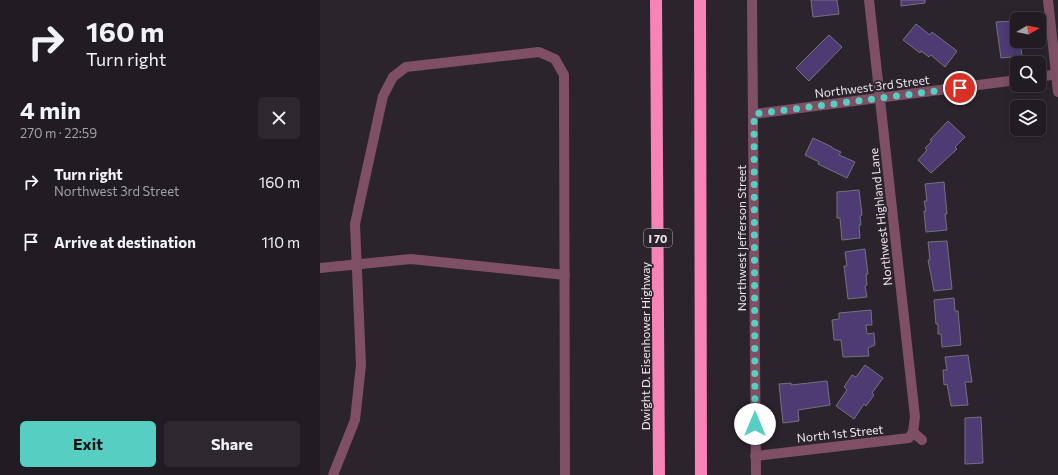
<!DOCTYPE html>
<meta charset="utf-8">
<style>
body{margin:0;font-family:Commissioner,sans-serif;background:#2d282f;color:#f1f3f6;height:100vh;display:flex;flex-direction:column;font-size:15px;white-space:nowrap}
*{box-sizing:border-box;margin:0}
p{font-size:13px;color:#a2a1a5}
.icon{flex:none;width:22px;height:22px;fill:none;stroke:currentColor;stroke-width:2;stroke-linecap:round;stroke-linejoin:round}
.map{position:relative;flex:1;overflow:hidden}
.details{display:flex;flex-direction:column;background:#211b22;width:320px}
.details>*{flex:none}
.banner{background:#211b22;color:#f1f3f6;overflow:hidden}
.needle{width:26px;rotate:81deg}
.controls{position:absolute;left:690px;top:12px;display:grid;gap:8px}
.controls a{display:grid;place-items:center;width:36px;height:36px;border-radius:6px;background:#211b22;box-shadow:0 2px 10px #0003,0 0 0 1px #3e3940;font-size:20px}
.pin{position:absolute;display:grid;place-items:center;width:34px;height:34px;color:#fff;margin:-17px;border:2px solid #fff;border-radius:50%;box-shadow:0 1px 4px #0007}
.me{position:absolute;width:44px;margin:-22px;rotate:0deg;stroke-linejoin:round;filter:drop-shadow(0 0 3px #0008)}
.turn{display:flex;align-items:center;gap:14px;height:84px;padding:0 20px;font-size:18px}
.turn .icon{width:52px;height:52px;stroke-width:2.5}
.turn b{display:block;font-size:28px;line-height:34px}
.round{display:grid;place-items:center;flex:none;width:42px;height:42px;border-radius:6px;background:#2d282f}
.summary{display:flex;align-items:center;justify-content:space-between;height:68px;padding:0 20px}
h1{font-size:24px;font-weight:700;line-height:30px}
.primary-button{display:flex;gap:8px;margin-top:auto;padding:8px 20px}
.primary-button a{flex:1;height:46px;border-radius:6px;background:#57cec2;color:#111;font-size:16px;font-weight:700;line-height:46px;text-align:center}
.primary-button a+a{background:#2d282f;color:#f1f3f6}
ul{padding:0;list-style:none}
li{display:flex;align-items:center;gap:12px;height:60px;padding:0 20px}
li div{flex:1}
li b{display:block;font-size:15px}
li em{font-style:normal}
main{display:flex;flex:1;min-height:0}
.map>svg:first-child{display:block}
.building{fill:#4e3b74;stroke:#74717d}
.lines{fill:none;stroke-linecap:round;stroke-linejoin:round}
.minor{stroke:#7f5064;stroke-width:10}
.highway{stroke:#f883b8;stroke-width:12}
.route{stroke:#57cec2;stroke-width:7;stroke-dasharray:0 12.6}
.labels{text-anchor:middle;dominant-baseline:central;stroke-width:3.5;stroke-linejoin:round;paint-order:stroke}
.shield{fill:#2c242d;stroke:#b3acb3;stroke-width:1}
.shield-label{font-size:11px;font-weight:bold;fill:#ede7ed}
.street-label{font-size:12px;fill:#ede7ed;stroke:#2c242d}
</style>
<main>
<section class="details">
<div class="banner">
<div class="turn"><svg class="icon" aria-label="right" viewBox="0 0 24 24"><path d="M7 20v-9h11M14 6l5 5-5 5"/></svg><div><b>160 m</b>Turn right</div></div>
</div>
<div class="summary"><div><h1>4 min</h1><p>270 m · 22:59</p></div><a class="round"><svg class="icon" aria-label="close" viewBox="0 0 24 24"><path d="M6 6l12 12M18 6L6 18"/></svg></a></div>
<ul>
<li><svg class="icon" aria-label="right" viewBox="0 0 24 24"><path d="M7 20v-9h11M14 6l5 5-5 5"/></svg><div><b>Turn right</b><p>Northwest 3rd Street</p></div><em>160 m</em></li>
<li><svg class="icon" aria-label="arrive" viewBox="0 0 24 24"><path d="M6 21V4h12l-3 4 3 4H6"/></svg><div><b>Arrive at destination</b></div><em>110 m</em></li>
</ul>
<div class="primary-button"><a>Exit</a><a>Share</a></div>
</section>
<div class="map">
<svg width="738" height="475" viewBox="0 0 738 475">
<rect width="100%" height="100%" fill="#2c242d"/>
<g class="building">
<path d="M491,0H517L519,14L493,17Z"/>
<path d="M581,0H605V3L581,6Z"/>
<path d="M693,21L695,40L700,41L702,56L681,58L676,22Z"/>
<path d="M596,24L610,35L612,32L637,51L625,67L611,55L609,57L601,51L600,53L583,40Z"/>
<path d="M509,35L522,47L489,81L476,68Z"/>
<path d="M628,121L645,137L635,147L637,149L611,173L598,160L607,150L605,148L612,141L610,140Z"/>
<path d="M493,138L512,147V148L521,152L519,155L535,162L527,178L498,164L499,162L485,155Z"/>
<path d="M624,182L627,214H625L627,230L606,232L604,211H606L604,201H607L605,184Z"/>
<path d="M539,190L542,215L540,216L541,225H539L540,238L522,240L520,218H517V192Z"/>
<path d="M627,241L632,289L614,291L608,260H610L608,242Z"/>
<path d="M545,249L548,274H546L547,285L545,286L547,297L528,299L524,266H527L525,252Z"/>
<path d="M634,298L635,311H638L641,345L622,347L621,334H618V324H616L614,300Z"/>
<path d="M551,310L552,325H546L547,334L554,333L555,345L548,348L549,356L523,357L521,340H514L512,320L519,319V313Z"/>
<path d="M648,355L652,382H645L648,405L631,406L627,384L624,385L623,370H627L625,357Z"/>
<path d="M545,365L563,378L552,393L554,395L546,406L544,404L534,419L516,406L527,390L524,387L532,375L536,377Z"/>
<path d="M507,381L510,405L478,410L479,421L463,423L459,384L471,383V385Z"/>
<path d="M661,417L663,463L645,464V418Z"/>
</g>
<g class="lines">
<g class="minor">
<path d="M432,0L436,475"/>
<path d="M549,0L595,417L593,432"/>
<path d="M728,0L738,92"/>
<path d="M719,77L738,74"/>
<path d="M434,114L697,80"/>
<path d="M0,268L91,259L245,275"/>
<path d="M435,456L589,438L593,432L602,440"/>
<path d="M13,475L35,420L41,365L35,224L63,96L73,77L86,67L219,52L235,59L244,75L245,475"/>
</g>
<g class="highway">
<path d="M336,0L339,475"/>
<path d="M380,0L381,475"/>
</g>
</g>
<g class="lines">
<path class="route" d="M435,424L434,114L640,88"/>
</g>
<g class="labels">
<rect class="shield" x="324" y="229" width="28" height="18" rx="3"/>
<g class="shield-label">
<text x="338" y="238">I 70</text>
</g>
<g class="street-label">
<text transform="translate(552 86) rotate(-7)">Northwest 3rd Street</text>
<text transform="translate(560 217) rotate(-96)">Northwest Highland Lane</text>
<text transform="translate(421 238) rotate(-90)">Northwest Jefferson Street</text>
<text transform="translate(325 346) rotate(-90)">Dwight D. Eisenhower Highway</text>
<text transform="translate(520 433) rotate(-6)">North 1st Street</text>
</g>
</g>
</svg>
<div class="controls">
<a><svg class="needle" viewBox="-14 -14 28 28"><path d="M0-13l5 13h-10z" fill="#e53935"/><path d="M0 13l5-13h-10z" fill="#a2a1a5"/></svg></a>
<a><svg class="icon" aria-label="search" viewBox="0 0 24 24"><circle cx="10" cy="10" r="6"/><path d="M15 15l6 6"/></svg></a>
<a><svg class="icon" aria-label="layers" viewBox="0 0 24 24"><path d="M12 4l9 5-9 5-9-5zM3 14l9 5 9-5"/></svg></a>
</div>
<div class="pin" style="left:640px;top:88px;background:#d93025"><svg class="icon" aria-label="arrive" viewBox="0 0 24 24"><path d="M6 21V4h12l-3 4 3 4H6"/></svg></div>
<svg class="me" style="left:435px;top:424px" viewBox="-20 -20 40 40"><circle r="19" fill="#fff"/><path d="M0-13L10 11 0 6-10 11z" fill="#57cec2"/></svg>
</div>
</main>
